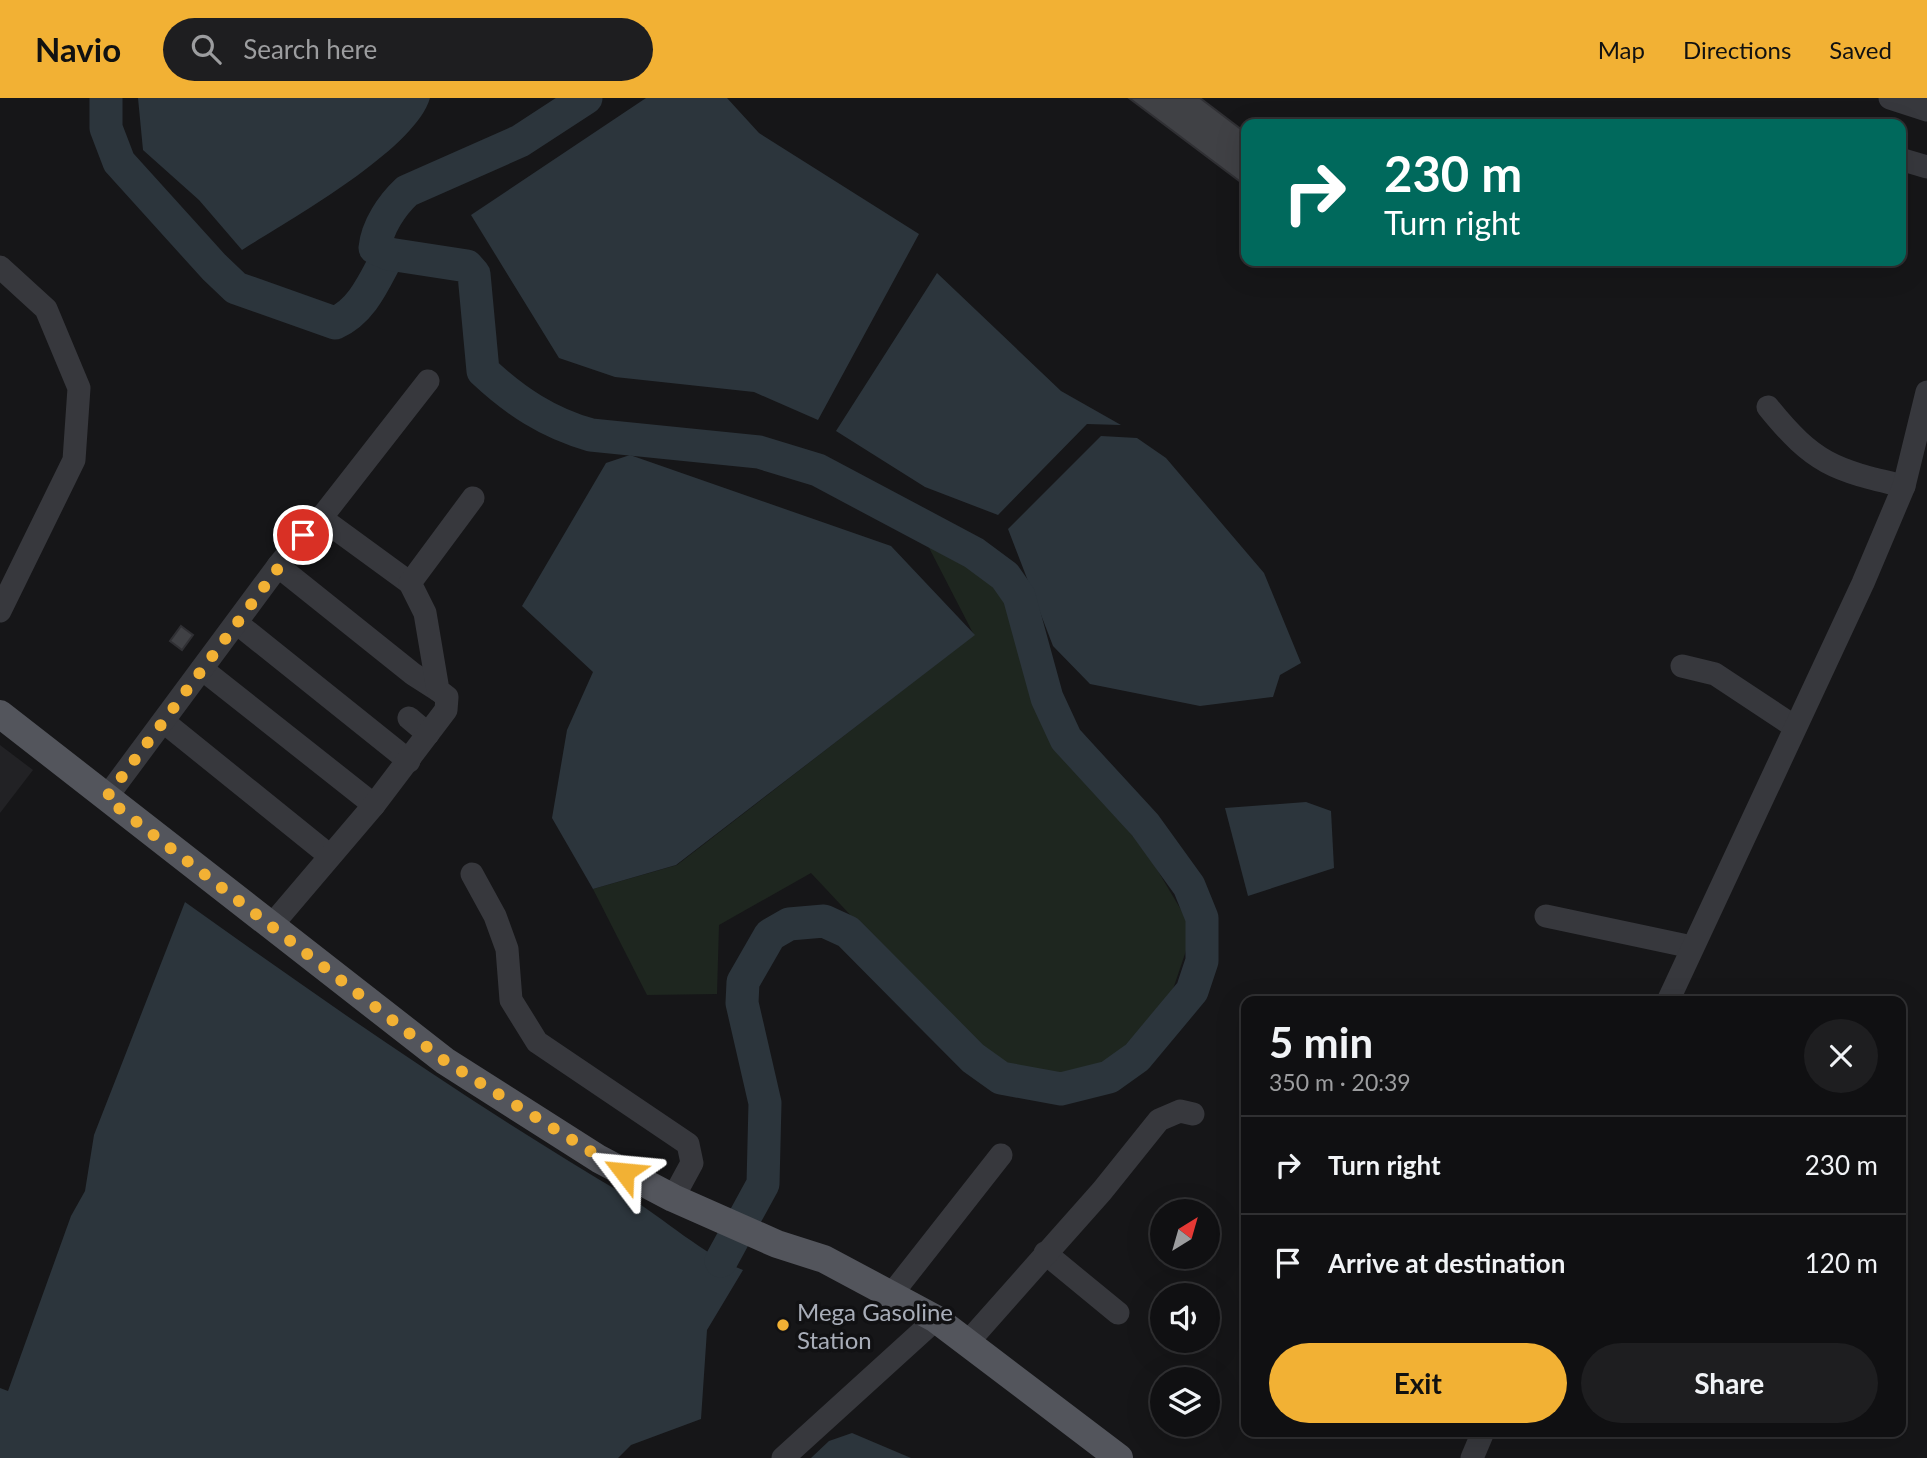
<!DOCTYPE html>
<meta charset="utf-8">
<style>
body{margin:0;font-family:Lato,sans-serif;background:#1e1e20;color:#f1f3f6;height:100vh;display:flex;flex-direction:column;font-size:26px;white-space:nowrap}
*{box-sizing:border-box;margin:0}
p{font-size:23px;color:#9c9d9f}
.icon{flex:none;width:38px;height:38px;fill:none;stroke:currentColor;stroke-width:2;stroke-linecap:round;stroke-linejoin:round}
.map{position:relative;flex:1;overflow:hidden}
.drawer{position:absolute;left:1241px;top:898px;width:665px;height:441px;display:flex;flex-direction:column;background:#101012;border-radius:14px;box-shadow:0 7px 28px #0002,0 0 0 2px #303032}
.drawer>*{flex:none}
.guide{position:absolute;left:1241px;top:21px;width:665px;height:147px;border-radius:14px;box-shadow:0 7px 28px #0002,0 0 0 2px #303032;background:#00695c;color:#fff;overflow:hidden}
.needle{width:46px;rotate:37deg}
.fabs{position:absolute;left:1150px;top:1101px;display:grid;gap:14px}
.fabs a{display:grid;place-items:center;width:70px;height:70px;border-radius:50%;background:#101012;box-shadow:0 7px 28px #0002,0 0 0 2px #303032;font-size:35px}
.pin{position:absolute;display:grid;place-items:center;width:60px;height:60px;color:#fff;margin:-30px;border:4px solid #fff;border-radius:50%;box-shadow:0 2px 7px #0007}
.me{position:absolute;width:77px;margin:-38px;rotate:299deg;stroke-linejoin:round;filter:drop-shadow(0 0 5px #0008)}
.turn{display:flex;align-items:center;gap:24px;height:147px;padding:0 28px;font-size:32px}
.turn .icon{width:91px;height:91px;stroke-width:2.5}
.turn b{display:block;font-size:49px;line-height:60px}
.round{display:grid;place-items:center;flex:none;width:74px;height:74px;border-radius:37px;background:#1e1e20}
.summary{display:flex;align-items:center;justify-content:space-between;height:119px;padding:0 28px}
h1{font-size:42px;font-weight:700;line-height:52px}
.button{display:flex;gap:14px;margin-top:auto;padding:14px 28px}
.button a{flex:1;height:80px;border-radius:42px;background:#f2b134;color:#111;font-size:28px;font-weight:700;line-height:80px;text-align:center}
.button a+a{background:#1e1e20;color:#f1f3f6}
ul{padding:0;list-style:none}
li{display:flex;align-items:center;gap:21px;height:98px;padding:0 28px;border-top:2px solid #303032}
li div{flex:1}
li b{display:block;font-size:26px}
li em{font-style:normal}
header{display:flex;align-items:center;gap:42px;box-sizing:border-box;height:98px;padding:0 35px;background:#f2b134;color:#111}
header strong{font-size:33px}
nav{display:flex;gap:38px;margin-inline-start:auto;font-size:24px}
.search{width:490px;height:63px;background:#1e1e20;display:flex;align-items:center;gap:18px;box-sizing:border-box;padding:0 24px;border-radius:38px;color:#9c9d9f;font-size:26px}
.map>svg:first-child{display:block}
.built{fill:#222225}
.green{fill:#1e261f}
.water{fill:#2c353c}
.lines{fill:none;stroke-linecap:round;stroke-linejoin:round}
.river{stroke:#2c353c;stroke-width:33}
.building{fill:#404145;stroke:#303034;stroke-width:2}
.minor{stroke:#37383d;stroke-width:23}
.major{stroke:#53555c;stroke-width:28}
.route{stroke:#f2b134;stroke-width:12;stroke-dasharray:0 21.6}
.poi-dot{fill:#f2b134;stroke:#111113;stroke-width:2.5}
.labels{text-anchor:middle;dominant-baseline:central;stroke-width:7;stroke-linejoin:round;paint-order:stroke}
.poi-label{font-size:24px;fill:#a8adb8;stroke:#111113;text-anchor:start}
</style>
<header>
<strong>Navio</strong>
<div class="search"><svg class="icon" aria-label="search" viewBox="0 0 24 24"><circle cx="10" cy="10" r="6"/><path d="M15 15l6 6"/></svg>Search here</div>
<nav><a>Map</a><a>Directions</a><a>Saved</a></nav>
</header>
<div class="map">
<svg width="1927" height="1360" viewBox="0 0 1927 1360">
<rect width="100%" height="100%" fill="#161618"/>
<path class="built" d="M0,647L33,672L0,715Z"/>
<path class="green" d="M923,438L979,465L1004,501L1054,641L1149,758L1193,832L1168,906L1098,974L1022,975L958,932L811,775L719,827L717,896L647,897L593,791L677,767L974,537Z"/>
<g class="water">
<path d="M138,0H430C415,52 289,122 242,152L199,102L143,52Z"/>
<path d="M646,0H727L759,35L919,136L818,322L754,294L615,279L559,260L471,117Z"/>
<path d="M937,175L1061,293L1121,327L1087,326L998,417L925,389L836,333Z"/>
<path d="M1101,338L1137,340L1166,360L1264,475L1301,565L1280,577L1273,599L1200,608L1090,586L1053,548L1008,431Z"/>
<path d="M630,357L891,448L975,537L676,767L593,791L552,720L567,632L593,574L522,508L606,365Z"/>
<path d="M1306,704L1331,713L1334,770L1248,798L1225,710Z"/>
<path d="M185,804C329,907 474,1008 627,1098C666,1122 701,1155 743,1172L707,1232L701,1321L631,1347L618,1360H0V1290L8,1293L71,1118L85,1093L94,1037Z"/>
<path d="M852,1335L911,1360H811L829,1343Z"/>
</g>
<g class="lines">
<g class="river">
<path d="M106,0V30L119,64L214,169L236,190L335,225C363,213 375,181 389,156"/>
<path d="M586,0L520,43L407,93C392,107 377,129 375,150L389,156L467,168L474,176L483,273C515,303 548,325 591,337L759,354L818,372L974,455L1005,478L1019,498L1047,600L1066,641L1145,727L1189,788L1202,820V863L1192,893L1137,959L1109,979L1061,991L1001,980L973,960L848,834L824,823L789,826L770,837L743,884L742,905L765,1005L763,1086L721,1163"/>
</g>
</g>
<g class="building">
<path d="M1129,0H1200L1246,35V88Z"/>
<path d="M181,528L193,537L182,552L170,543Z"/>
</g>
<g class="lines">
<g class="minor">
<path d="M1890,0L1927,12"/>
<path d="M1900,61L1927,69"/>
<path d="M0,169L46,211L79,290L74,362L0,513"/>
<path d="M1768,309C1814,366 1834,372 1904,388"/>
<path d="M321,420L410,485"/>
<path d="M278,468L413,576L438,592"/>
<path d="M238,526L409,663"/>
<path d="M1682,568L1715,576L1795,629"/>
<path d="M202,571L374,707"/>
<path d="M409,620L428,636"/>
<path d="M164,624L330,758"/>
<path d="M106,700L278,468L303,437L321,420L428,283"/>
<path d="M472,776L495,818L507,851L511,902L537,944L688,1046L692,1065L673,1100"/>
<path d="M1546,818L1692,849"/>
<path d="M271,828L374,707L446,612L447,599L438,592L425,515L410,485L473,400"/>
<path d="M1668,903L1863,485L1904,388L1927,294"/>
<path d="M1045,1155L1118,1215"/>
<path d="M891,1197L1001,1057"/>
<path d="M968,1244L1102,1093L1159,1022L1180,1013L1193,1016"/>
<path d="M783,1360L936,1221"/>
<path d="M1472,1360L1483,1334"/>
</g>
<path class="major" d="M0,616L445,963L599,1061L673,1100L777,1146L824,1161L936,1221L1119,1360"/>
</g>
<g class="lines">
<path class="route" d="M303,437L106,700L445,963L624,1074"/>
</g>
<circle class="poi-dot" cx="783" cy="1227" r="7"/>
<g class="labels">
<g class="poi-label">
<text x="797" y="1213">Mega Gasoline<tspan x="797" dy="28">Station</tspan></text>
</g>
</g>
</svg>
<div class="fabs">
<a><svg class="needle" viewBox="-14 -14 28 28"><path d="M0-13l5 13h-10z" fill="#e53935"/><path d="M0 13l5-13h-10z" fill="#9c9d9f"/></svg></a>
<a><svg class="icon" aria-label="sound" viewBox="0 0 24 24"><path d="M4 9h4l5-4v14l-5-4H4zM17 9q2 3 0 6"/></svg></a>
<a><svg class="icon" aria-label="layers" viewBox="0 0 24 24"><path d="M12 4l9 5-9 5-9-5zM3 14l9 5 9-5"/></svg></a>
</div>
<div class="pin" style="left:303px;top:437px;background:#d93025"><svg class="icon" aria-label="arrive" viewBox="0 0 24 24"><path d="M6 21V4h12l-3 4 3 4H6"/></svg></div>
<svg class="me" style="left:624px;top:1074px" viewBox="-20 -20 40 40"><path d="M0-17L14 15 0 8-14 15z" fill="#f2b134" stroke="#fff" stroke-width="4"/></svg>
<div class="guide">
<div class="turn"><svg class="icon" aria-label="right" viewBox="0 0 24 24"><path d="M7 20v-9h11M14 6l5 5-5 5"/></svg><div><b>230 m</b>Turn right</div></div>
</div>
<section class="drawer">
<div class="summary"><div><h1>5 min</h1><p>350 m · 20:39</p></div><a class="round"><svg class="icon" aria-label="close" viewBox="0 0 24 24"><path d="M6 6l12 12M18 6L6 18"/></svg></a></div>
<ul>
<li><svg class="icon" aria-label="right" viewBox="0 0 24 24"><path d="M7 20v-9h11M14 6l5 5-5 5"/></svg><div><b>Turn right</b></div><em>230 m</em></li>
<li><svg class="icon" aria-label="arrive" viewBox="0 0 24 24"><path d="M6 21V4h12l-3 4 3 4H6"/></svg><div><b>Arrive at destination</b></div><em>120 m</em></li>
</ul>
<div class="button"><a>Exit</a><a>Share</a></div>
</section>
</div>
